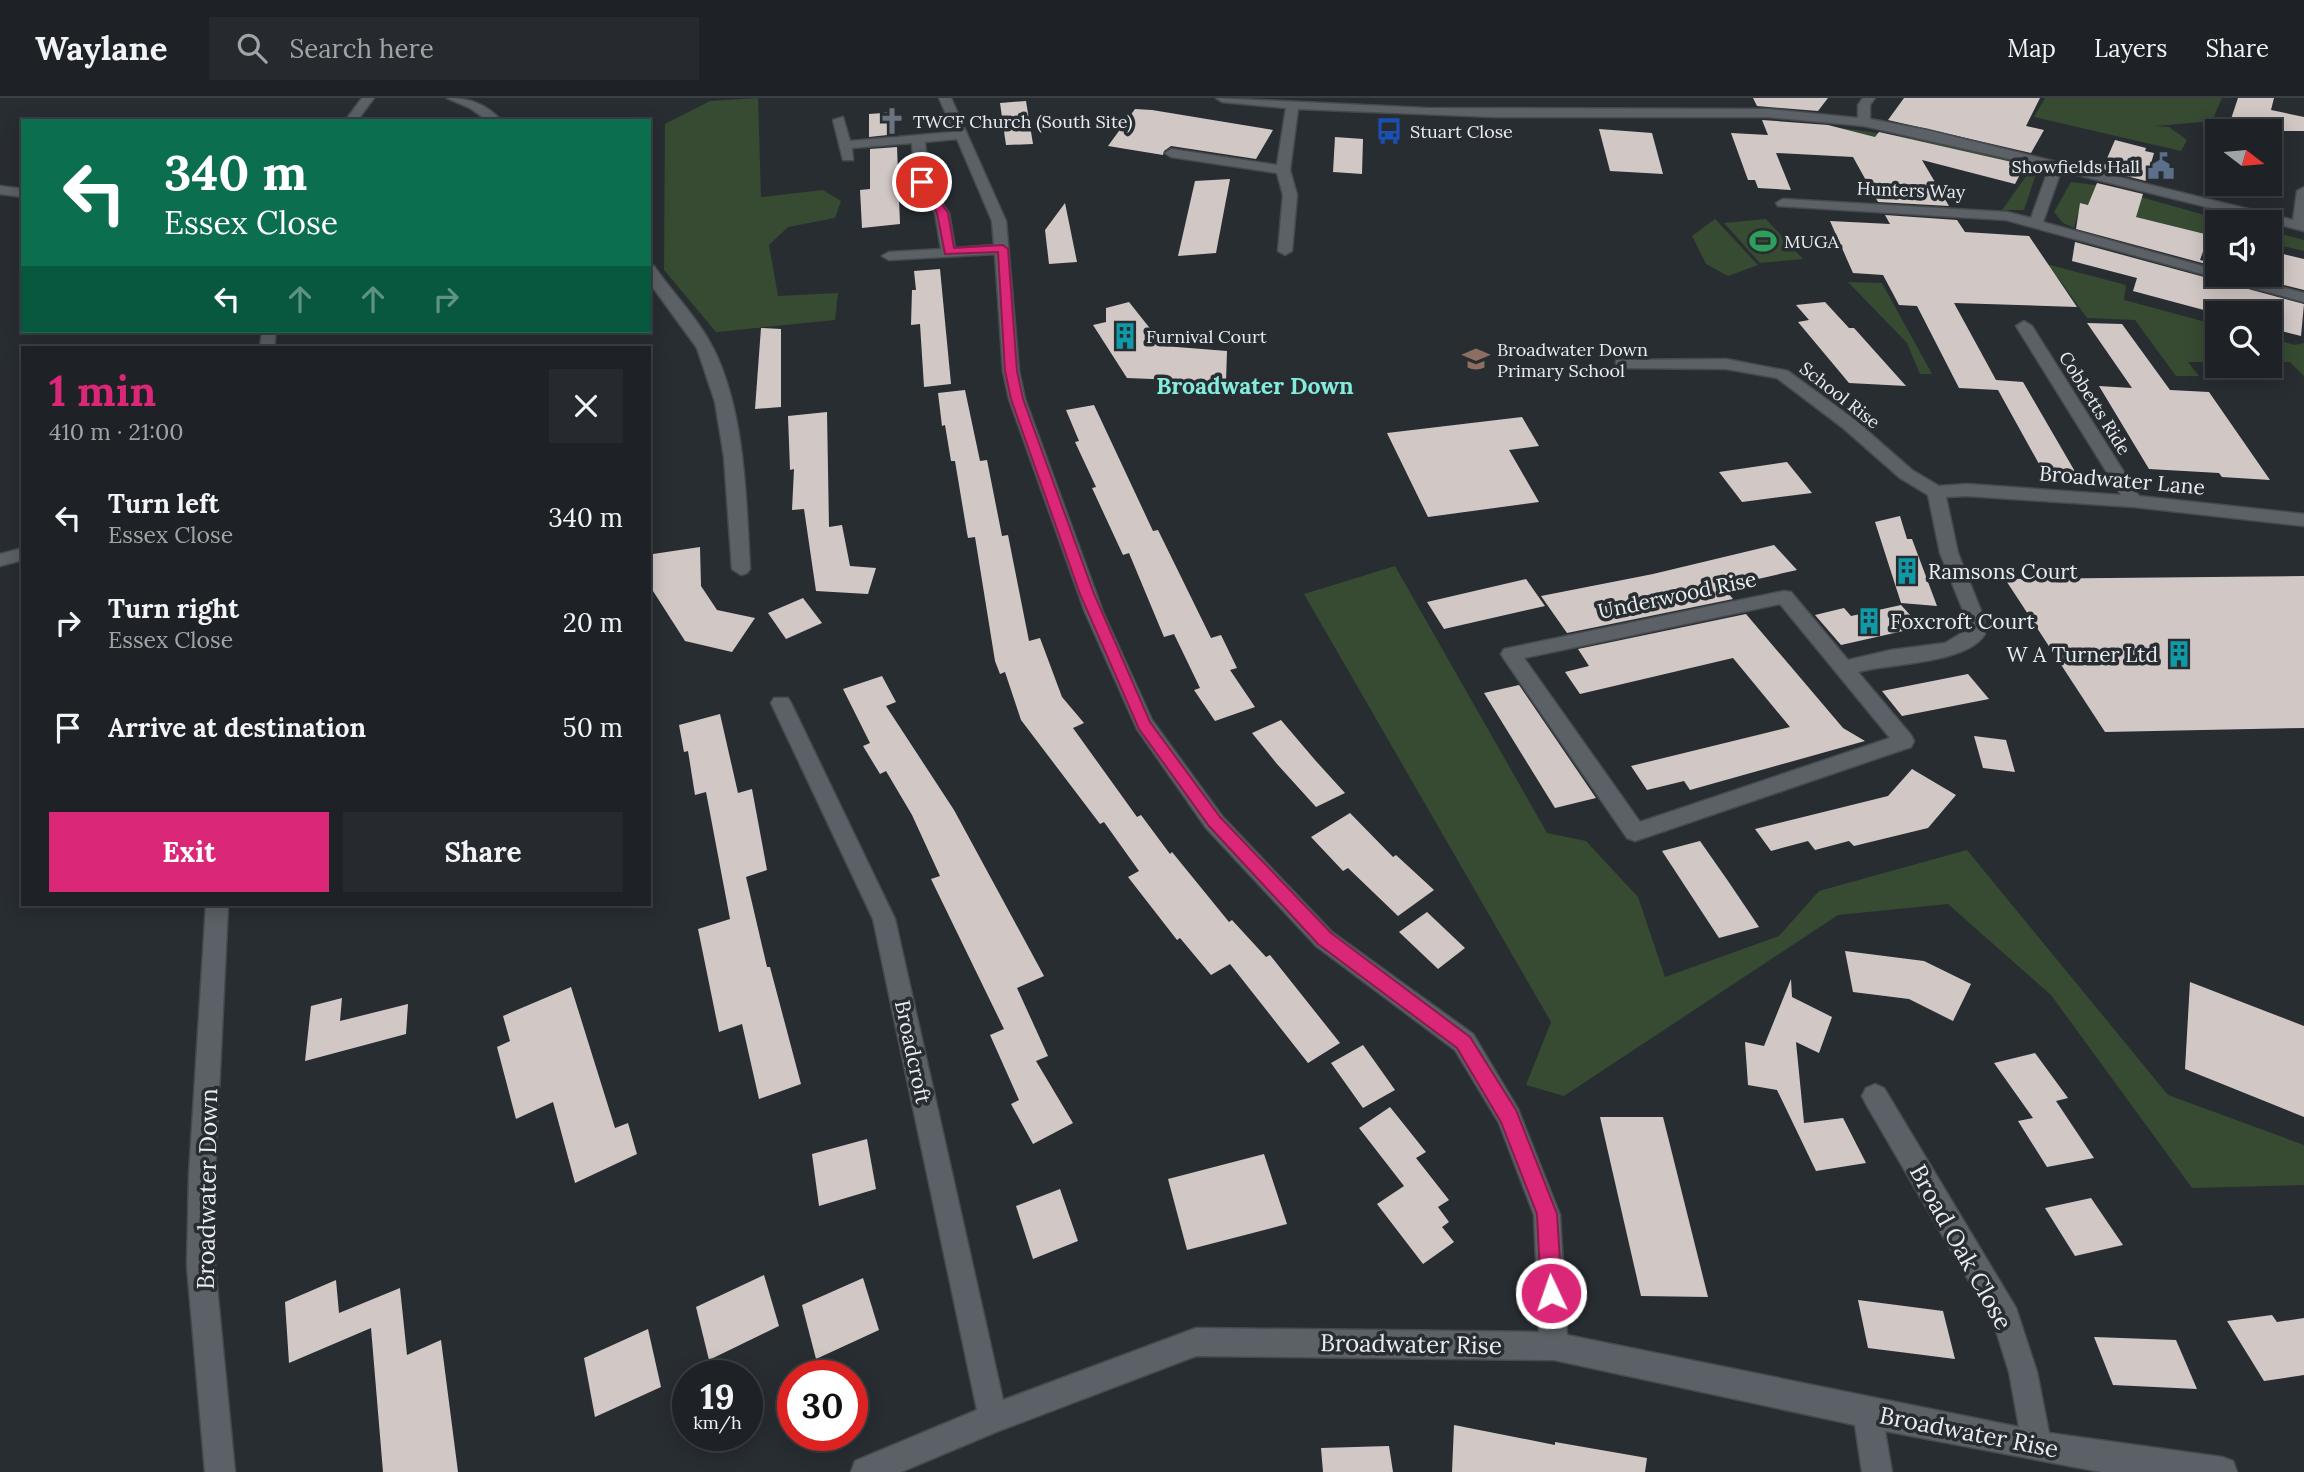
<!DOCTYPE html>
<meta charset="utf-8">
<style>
body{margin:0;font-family:Lora,serif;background:#262a2e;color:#f1f3f6;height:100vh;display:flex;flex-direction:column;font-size:26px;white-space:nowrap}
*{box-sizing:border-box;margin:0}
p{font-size:23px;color:#a1a4a7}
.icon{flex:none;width:38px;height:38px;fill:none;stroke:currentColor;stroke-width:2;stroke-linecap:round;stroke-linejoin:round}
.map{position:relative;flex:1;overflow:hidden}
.side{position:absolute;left:21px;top:248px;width:630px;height:560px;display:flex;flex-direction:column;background:#1e2226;border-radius:0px;box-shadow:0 4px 18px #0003,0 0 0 2px #3c3f43}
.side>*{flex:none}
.banner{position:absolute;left:21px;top:21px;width:630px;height:214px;border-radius:0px;box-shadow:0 4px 18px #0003,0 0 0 2px #3c3f43;background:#0b6e4f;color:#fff;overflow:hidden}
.needle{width:46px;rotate:106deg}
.tools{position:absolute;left:2205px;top:21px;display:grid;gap:14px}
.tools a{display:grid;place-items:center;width:77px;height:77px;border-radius:0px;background:#1e2226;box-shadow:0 4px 18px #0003,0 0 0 2px #3c3f43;font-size:35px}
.speed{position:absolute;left:672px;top:1262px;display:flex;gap:14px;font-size:35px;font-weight:700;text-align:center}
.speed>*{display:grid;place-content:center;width:91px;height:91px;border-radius:50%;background:#1e2226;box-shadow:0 4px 18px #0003,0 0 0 2px #3c3f43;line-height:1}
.speed small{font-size:18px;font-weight:400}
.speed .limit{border:10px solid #d22;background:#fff;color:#111}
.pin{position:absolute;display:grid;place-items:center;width:60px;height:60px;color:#fff;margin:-30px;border:4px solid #fff;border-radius:50%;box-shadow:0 2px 7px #0007}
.me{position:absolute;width:77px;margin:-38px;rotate:357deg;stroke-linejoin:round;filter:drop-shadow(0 0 5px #0008)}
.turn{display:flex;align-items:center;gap:24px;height:147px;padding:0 28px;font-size:32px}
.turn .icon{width:91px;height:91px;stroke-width:2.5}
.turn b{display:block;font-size:49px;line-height:60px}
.lanes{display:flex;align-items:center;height:66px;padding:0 28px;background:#0003;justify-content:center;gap:35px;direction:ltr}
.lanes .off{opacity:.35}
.round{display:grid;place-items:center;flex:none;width:74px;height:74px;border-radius:0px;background:#262a2e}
.overview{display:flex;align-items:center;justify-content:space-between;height:119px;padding:0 28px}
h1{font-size:42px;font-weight:700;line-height:52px;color:#db2777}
.button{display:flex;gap:14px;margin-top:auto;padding:14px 28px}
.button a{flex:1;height:80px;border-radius:0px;background:#db2777;color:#fff;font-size:28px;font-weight:700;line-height:80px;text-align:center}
.button a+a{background:#262a2e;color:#f1f3f6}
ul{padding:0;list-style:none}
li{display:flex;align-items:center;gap:21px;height:105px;padding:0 28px}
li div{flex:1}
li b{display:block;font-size:26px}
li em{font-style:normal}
header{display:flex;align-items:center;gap:42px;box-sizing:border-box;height:98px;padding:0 35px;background:#1e2226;border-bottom:2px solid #3c3f43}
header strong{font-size:33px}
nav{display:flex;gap:38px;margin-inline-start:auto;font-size:24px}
.search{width:490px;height:63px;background:#262a2e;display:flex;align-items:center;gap:18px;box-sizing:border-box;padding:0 24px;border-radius:0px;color:#a1a4a7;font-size:26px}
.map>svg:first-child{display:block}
.green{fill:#364b31}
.building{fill:#d1c8c5}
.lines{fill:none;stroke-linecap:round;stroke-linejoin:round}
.minor-casing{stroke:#454a4d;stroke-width:3}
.tertiary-casing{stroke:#454a4d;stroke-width:3}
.minor{fill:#5b6166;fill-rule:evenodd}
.tertiary{fill:#5b6166;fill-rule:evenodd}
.route{fill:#db2777;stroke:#8e194d;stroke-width:2}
.labels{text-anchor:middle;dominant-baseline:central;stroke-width:7;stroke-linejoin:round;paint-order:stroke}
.far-poi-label{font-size:18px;fill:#e9edf0;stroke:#282d32;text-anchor:start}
.far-street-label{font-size:18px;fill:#e9edf0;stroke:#282d32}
.street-label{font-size:21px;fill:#e9edf0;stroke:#282d32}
.poi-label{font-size:21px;fill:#e9edf0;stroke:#282d32;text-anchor:start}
.far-district-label{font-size:23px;font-weight:bold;fill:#83ecdd;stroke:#282d32}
.near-street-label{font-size:24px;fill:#e9edf0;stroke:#282d32}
</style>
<header>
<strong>Waylane</strong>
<div class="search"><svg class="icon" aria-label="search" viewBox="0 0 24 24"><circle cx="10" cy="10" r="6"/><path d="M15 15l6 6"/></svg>Search here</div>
<nav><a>Map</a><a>Layers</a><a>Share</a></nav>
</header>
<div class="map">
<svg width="2304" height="1374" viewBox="0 0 2304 1374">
<rect width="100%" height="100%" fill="#282d32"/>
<g class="green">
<path d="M758,0L761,99L823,92L841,103L835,120L788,129L769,147L778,198L838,195L835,222L716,234L664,172L665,26L710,3Z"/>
<path d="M2045,0H2222L2212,23L2156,28L2169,29L2187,42L2181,53L2034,19Z"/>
<path d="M1839,30C1881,35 2008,51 2036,76L2024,112H2002L2027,77Z"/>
<path d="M2071,84L2102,88L2229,124H2217V162L2202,158L2209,137L2081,105L2074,130L2063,125L2054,114Z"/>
<path d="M1715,121L1758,167L1728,178L1706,166L1692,138Z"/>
<path d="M1766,121L1803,161L1760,165L1724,125Z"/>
<path d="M2270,133L2304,142V153L2270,145Z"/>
<path d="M2031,162L2126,187L2124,202L2217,227V264H2188L2199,278H2176L2135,222L2087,220L2058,180L2005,177Z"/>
<path d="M1848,184L1882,185L1932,276H1920L1907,245Z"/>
<path d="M2270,240L2295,247L2304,245V278L2290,264H2270Z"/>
<path d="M1395,468L1547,735L1586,743L1638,799L1665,879L1779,838L1819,793L1967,752L2168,997L2304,1047V1087L2192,1090L2051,897L1948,806L1838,817L1564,998L1526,987L1551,924L1304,496Z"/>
</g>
<g class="building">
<path d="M1753,0H1828L1818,13L1757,8Z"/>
<path d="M1904,0H2040L2026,28L2044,32L2031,55L1888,22Z"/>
<path d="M2238,0H2274L2271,12L2304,19V33H2227Z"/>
<path d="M1026,3L1033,46L1006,47L1000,5Z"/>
<path d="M1135,11L1152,12L1273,32L1256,61L1171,48L1164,53L1163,57L1108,48Z"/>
<path d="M896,14L897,36L869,39V16Z"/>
<path d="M1762,22L1828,27L1875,39L1879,34L2025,67L2015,86L1922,62L1949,108L1878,104L1853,59L1776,55L1791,92L1758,90L1755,82H1748L1731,35L1768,37Z"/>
<path d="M1599,31L1652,35L1663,76L1610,73Z"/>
<path d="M1335,39L1363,41L1362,76L1333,74Z"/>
<path d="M2115,42L2146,50L2145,53L2154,55L2146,83L2102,72Z"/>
<path d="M897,49L900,126L862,130L860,92L870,91V51Z"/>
<path d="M1230,81L1216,155L1178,158L1195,83Z"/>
<path d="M2097,85L2143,96L2136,119L2209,137L2200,162L2217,166V169L2076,131L2080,105L2088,107Z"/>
<path d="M1065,105L1077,164L1049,166L1045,132Z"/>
<path d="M1885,117L1957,122L1965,134L2029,138L2077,209L1954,205L1996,282L2023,284L2077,377L2044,375L1998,292L1959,290L1917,208L1899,207L1883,177L1853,175L1830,123L1890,126Z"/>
<path d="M2075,144L2304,206L2301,238L2270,230V215H2215L2133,193L2137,180L2072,163Z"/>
<path d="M2275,154L2304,161V192L2244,177H2273Z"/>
<path d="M940,171L951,286L924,289L920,226L911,227L912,192H916L914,173Z"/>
<path d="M1129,204L1164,248L1227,253L1226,284L1127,280L1093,227L1106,224V210Z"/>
<path d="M1825,204L1849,230H1854L1906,288L1849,285L1798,224L1809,222L1796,207Z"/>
<path d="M2087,225L2122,226L2170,292L2209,294L2270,382L2222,379L2219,375L2149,371L2099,288L2132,290Z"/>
<path d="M761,230L781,231V309L755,311Z"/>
<path d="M965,292L980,363L987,362L1002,438L1008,437L1029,543L1040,540L1062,599L1084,625L1073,630L1137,719L1141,717L1170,756L1172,754L1229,824L1232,822L1266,859L1270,857L1340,945L1308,965L1230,866L1211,877L1180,840L1177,842L1128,779L1139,773L1104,724L1100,726L1021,622L1005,574L1000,576L995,563L975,439L968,440L967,435L955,363H951L945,327L942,328L938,295Z"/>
<path d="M1094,307L1153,433L1158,432L1211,540L1221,537L1237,570L1230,572L1255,609L1215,623L1194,592L1200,590L1174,536L1164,539L1129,455L1123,457L1092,390L1096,389L1075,344L1079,343L1066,312Z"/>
<path d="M827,314L829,429L842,427L850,468L876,470L868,496L816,493L804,411L792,412L794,371L790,372L788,318Z"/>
<path d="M1522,319L1539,348L1509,352L1539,404L1428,419L1387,335Z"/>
<path d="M1787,364L1812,395L1742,404L1719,374Z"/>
<path d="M1900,418L1907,441H1912L1937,508L1901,505L1875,424Z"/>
<path d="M1774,447L1797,472L1723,489L1733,501L1567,535L1541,498L1653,476Z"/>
<path d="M700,449L701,488L717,512L755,520L732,554L685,543L653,493V456Z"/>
<path d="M2304,478V630L2105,634L2005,481Z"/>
<path d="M1526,481L1545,508L1444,531L1427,504Z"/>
<path d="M803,500L822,525L786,541L768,515Z"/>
<path d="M1901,507L1921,529L1841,547L1815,517L1844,510L1851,518Z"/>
<path d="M1746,516L1843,630L1865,643L1690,692L1684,683L1647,692L1631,668L1790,629L1733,560L1580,596L1565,574L1589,568L1578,551Z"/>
<path d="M1968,576L1989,601L1902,618L1882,593Z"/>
<path d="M882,578L896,604L886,608L954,712L1044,878L1017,890L1048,958L1036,963L1073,1025L1033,1046L1011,1006L1019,1002L990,937L1004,931L931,781L940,778L912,717L886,673L880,676L863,648L870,645L843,591Z"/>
<path d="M1519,587L1596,700L1555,710L1484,595Z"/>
<path d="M720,616L738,695L752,691L767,772L746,779L767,869H770L801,986L759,1001L742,926L719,934L698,831L730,821L706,694L695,697L688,653L684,654L679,627Z"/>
<path d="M1281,622L1315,662L1345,695L1316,709L1277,666L1252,635Z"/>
<path d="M1974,638L2006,642L2015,674L1983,670Z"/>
<path d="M1912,671L1956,697L1928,730L1854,748L1849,743L1815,752L1808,743L1771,753L1755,731L1888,698Z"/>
<path d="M1350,715L1393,759L1396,757L1434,792L1398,818L1348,770L1343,773L1311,739Z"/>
<path d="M1700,743L1728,783L1759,829L1719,840L1662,753Z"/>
<path d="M1427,814L1465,850L1438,871L1399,834Z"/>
<path d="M1845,853L1924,863L1971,886L1953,923L1909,901L1853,894Z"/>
<path d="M1791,881L1792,899L1832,919L1819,955L1796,944L1804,1025L1843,1020L1866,1065L1816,1073L1777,992L1748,987L1745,944L1764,948Z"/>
<path d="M2190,884L2304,928V1019L2185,971Z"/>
<path d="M571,889L615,1030L628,1025L637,1056L575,1085L553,1004L516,1021L497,949L510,943L503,918Z"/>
<path d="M342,900L340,923L408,906L406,936L305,963L311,908Z"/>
<path d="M1363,947L1395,992L1363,1010L1331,965Z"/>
<path d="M2035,955L2068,1000L2056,1003L2094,1060L2047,1069L2018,1023L2033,1020L1994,965Z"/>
<path d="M1390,1009L1426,1054L1416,1060L1449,1102L1438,1109L1449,1124L1442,1129L1454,1144L1423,1166L1377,1106L1404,1088L1359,1030Z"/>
<path d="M1600,1019H1663L1708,1199L1641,1198Z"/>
<path d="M867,1041L876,1091L819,1108L812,1056Z"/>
<path d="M1264,1056L1287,1126L1187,1152L1168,1081Z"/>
<path d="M1060,1091L1078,1143L1033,1161L1016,1108Z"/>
<path d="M2091,1100L2123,1147L2075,1158L2045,1110Z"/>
<path d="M764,1177L779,1228L709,1262L696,1209Z"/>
<path d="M863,1180L879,1232L816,1261L802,1207Z"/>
<path d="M336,1182L339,1215L400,1190L407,1257L441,1242L458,1374H383L371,1230L289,1265L285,1204Z"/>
<path d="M1858,1202L1943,1213L1955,1261L1868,1250Z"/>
<path d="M2272,1217L2277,1224L2304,1220V1277L2264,1283L2227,1223Z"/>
<path d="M648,1231L661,1289L595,1319L584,1260Z"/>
<path d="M2094,1239L2176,1242L2197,1291L2113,1287Z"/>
<path d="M1454,1327L1555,1347V1344L1647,1360L1645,1374H1452Z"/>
<path d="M1389,1348L1393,1374H1323L1321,1350Z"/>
</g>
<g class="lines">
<defs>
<g id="minor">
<path d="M447,0C470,0 486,6 502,23H488L470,10Z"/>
<path d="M939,0H951L1006,123L1019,273L1025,301L1103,514L1152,622L1222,718L1332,834L1473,936L1518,1011L1560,1117L1567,1237L2019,1329L2009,1274L1994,1226L1866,1006L1862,998L1866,990L1875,986L1884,990L2016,1210L2037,1274L2049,1335L2222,1359L2233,1363L2237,1374H2101L1885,1333L1892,1374H1862L1855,1327L1554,1262L1196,1258L996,1334L901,1374H851L855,1363L977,1312L873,821L771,605L774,600H788L791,605L895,821L1003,1302L1196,1230L1539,1234L1534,1117L1499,1025L1455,952L1316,848L1206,730L1137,631L1085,514L1009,301L1003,273L995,156L889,162L882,158L889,154L941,151L935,115L915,87L912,45L852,50L853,62H843L833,22L843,19L850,43L954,34ZM957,41L992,123L994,147L955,150L949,115L929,87L925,44Z"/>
<path d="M1216,0L1426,10L1768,11L1858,20V7L1863,0H1875L1870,7V21L1927,32L2293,122L2297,93L2304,89V133L2061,73L2043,124L2217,172V177H2234L2304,195V204L2006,122L1778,108L1776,105L1783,101L2007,114L2031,120L2049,70L1864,28L1768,19H1495L1298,11L1290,72L1297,97L1292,153L1285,157L1278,153L1283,97L1277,75L1171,59L1165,55L1171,51L1277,67L1286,10L1222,4Z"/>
<path d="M0,88L23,91V99L0,96Z"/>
<path d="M649,167L654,168C671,193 693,215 708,241C745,304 746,399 750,471L747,475L741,477L732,471L724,359L715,304L697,250L649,184Z"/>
<path d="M2024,223L2032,228L2139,398L2304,416V428L2134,409L1967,398L1946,399L1958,455L1984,520L1985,536C1967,566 1890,565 1858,574L1911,637L1914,643L1911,649L1635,743L1627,740L1504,561L1501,556L1504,551L1784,493L1791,494L1848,562L1891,552L1945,545L1965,533L1966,520L1940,455L1928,397L1900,380L1843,330L1777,280L1726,271L1621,270L1616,268V262L1726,261L1788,273L1855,322L1912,372L1939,388L1967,386L2121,397L2016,228ZM1780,506L1890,640L1640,724L1524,560Z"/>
<path d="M23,450V462L0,468V456Z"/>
</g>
<g id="tertiary">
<path d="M362,0H374L357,23H345Z"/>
<path d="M262,233H276L274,250H260Z"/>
<path d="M206,807H228L215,1077V1168L235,1374H205L187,1168L189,1077Z"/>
</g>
</defs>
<use href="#minor" class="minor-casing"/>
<use href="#tertiary" class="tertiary-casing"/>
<use href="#minor" class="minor"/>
<use href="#tertiary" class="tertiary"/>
</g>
<path class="route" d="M918,82H925L948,115L954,150L1003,147L1008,151L1017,273L1023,301L1094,496L1150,624L1220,719L1331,835L1470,939L1516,1012L1557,1116L1562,1195L1559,1203L1551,1206L1544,1203L1541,1195L1537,1116L1501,1024L1457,950L1318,846L1209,728L1139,631L1080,496L1011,301L1005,273L998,154L945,156L937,115Z"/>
<defs>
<symbol id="church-bare" viewBox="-9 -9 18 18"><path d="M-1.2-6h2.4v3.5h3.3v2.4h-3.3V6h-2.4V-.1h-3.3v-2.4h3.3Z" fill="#6b7280" stroke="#282d32" stroke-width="2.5" paint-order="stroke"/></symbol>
<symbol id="bus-bare" viewBox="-9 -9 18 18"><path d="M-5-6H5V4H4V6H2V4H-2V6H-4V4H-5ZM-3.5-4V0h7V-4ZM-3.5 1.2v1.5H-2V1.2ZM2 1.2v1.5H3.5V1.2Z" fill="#1a4fb4" stroke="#282d32" stroke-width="2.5" paint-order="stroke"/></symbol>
<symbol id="civic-bare" viewBox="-9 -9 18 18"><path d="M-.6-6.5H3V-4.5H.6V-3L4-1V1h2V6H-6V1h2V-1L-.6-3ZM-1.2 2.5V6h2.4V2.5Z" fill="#5c6f8a" stroke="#282d32" stroke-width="2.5" paint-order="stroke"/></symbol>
<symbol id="stadium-bare" viewBox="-9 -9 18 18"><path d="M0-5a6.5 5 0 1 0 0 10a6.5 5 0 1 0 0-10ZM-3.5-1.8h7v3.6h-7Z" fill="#2e9e5b" stroke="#282d32" stroke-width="2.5" paint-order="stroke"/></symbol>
<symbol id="building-bare" viewBox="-9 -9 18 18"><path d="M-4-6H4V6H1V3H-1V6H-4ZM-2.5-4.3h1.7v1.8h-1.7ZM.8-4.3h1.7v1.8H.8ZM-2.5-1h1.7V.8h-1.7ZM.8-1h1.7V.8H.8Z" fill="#0f9aa8" stroke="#282d32" stroke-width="2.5" paint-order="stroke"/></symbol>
<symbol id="school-bare" viewBox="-9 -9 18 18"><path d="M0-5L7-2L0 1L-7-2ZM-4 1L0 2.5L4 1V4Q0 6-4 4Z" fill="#8d6e63" stroke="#282d32" stroke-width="2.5" paint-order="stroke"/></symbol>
</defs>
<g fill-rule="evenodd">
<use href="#church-bare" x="873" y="4" width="38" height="38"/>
<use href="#bus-bare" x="1370" y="14" width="38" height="38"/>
<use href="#civic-bare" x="2142" y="49" width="38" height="38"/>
<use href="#stadium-bare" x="1744" y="124" width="38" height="38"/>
<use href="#building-bare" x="1106" y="219" width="38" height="38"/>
<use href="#school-bare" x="1457" y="242" width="38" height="38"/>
<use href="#building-bare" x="1888" y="454" width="38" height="38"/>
<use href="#building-bare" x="1850" y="504" width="38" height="38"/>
<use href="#building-bare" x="2160" y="537" width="38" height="38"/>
</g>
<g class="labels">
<g class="far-poi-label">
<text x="913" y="23">TWCF Church (South Site)</text>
<text x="1410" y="33">Stuart Close</text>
<text x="2140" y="68" text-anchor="end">Showfields Hall</text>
<text x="1784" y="143">MUGA</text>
<text x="1146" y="238">Furnival Court</text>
<text x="1497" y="251">Broadwater Down<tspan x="1497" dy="21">Primary School</tspan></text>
</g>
<g class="far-street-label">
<text transform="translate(1911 92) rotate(2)">Hunters Way</text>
<text transform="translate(1840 297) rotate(38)">School Rise</text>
<text transform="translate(2095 305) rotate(58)">Cobbetts Ride</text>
</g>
<g class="street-label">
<text transform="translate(2122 382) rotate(5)">Broadwater Lane</text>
<text transform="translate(1677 497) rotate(-12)">Underwood Rise</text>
<text transform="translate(913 954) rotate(78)">Broadcroft</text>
</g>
<g class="poi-label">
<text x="1928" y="473">Ramsons Court</text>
<text x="1890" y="523">Foxcroft Court</text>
<text x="2158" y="556" text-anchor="end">W A Turner Ltd</text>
</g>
<g class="far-district-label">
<text x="1255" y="287">Broadwater Down</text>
</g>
<g class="near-street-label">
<text transform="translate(207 1091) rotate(-89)">Broadwater Down</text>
<text transform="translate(1961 1149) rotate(61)">Broad Oak Close</text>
<text transform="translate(1411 1246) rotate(1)">Broadwater Rise</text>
<text transform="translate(1969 1334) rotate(11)">Broadwater Rise</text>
</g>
</g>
</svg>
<div class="tools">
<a><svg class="needle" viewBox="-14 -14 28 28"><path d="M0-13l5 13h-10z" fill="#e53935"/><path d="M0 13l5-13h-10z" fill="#a1a4a7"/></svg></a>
<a><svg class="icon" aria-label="sound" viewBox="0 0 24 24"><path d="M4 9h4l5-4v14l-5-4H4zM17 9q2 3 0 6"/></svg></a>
<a><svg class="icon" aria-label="search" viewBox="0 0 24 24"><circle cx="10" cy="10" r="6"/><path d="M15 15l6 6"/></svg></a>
</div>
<div class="speed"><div>19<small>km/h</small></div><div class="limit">30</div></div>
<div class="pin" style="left:922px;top:84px;background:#d93025"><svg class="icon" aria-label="arrive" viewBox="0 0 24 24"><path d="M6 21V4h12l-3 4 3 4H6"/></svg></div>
<svg class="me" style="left:1551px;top:1195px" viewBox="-20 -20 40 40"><circle r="17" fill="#db2777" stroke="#fff" stroke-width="3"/><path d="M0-11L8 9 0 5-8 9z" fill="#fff"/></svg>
<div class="banner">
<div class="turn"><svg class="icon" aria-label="left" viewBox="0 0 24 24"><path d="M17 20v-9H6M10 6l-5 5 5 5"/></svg><div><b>340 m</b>Essex Close</div></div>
<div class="lanes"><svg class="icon" aria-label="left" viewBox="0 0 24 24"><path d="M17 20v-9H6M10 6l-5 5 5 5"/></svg><svg class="icon off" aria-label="ahead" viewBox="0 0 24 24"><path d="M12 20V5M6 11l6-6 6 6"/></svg><svg class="icon off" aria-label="ahead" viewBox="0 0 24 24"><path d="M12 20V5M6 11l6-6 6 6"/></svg><svg class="icon off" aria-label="right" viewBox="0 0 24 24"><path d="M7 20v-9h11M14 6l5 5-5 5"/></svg></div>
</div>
<section class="side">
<div class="overview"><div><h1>1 min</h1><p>410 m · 21:00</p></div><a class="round"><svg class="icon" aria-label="close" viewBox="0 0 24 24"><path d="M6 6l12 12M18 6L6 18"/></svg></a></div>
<ul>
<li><svg class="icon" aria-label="left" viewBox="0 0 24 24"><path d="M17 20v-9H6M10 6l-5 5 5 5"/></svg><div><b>Turn left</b><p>Essex Close</p></div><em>340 m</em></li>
<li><svg class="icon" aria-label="right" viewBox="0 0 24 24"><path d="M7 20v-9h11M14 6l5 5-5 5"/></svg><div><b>Turn right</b><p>Essex Close</p></div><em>20 m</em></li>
<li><svg class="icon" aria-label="arrive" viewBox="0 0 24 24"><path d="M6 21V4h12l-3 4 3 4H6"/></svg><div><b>Arrive at destination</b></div><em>50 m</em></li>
</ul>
<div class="button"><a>Exit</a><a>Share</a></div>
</section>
</div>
